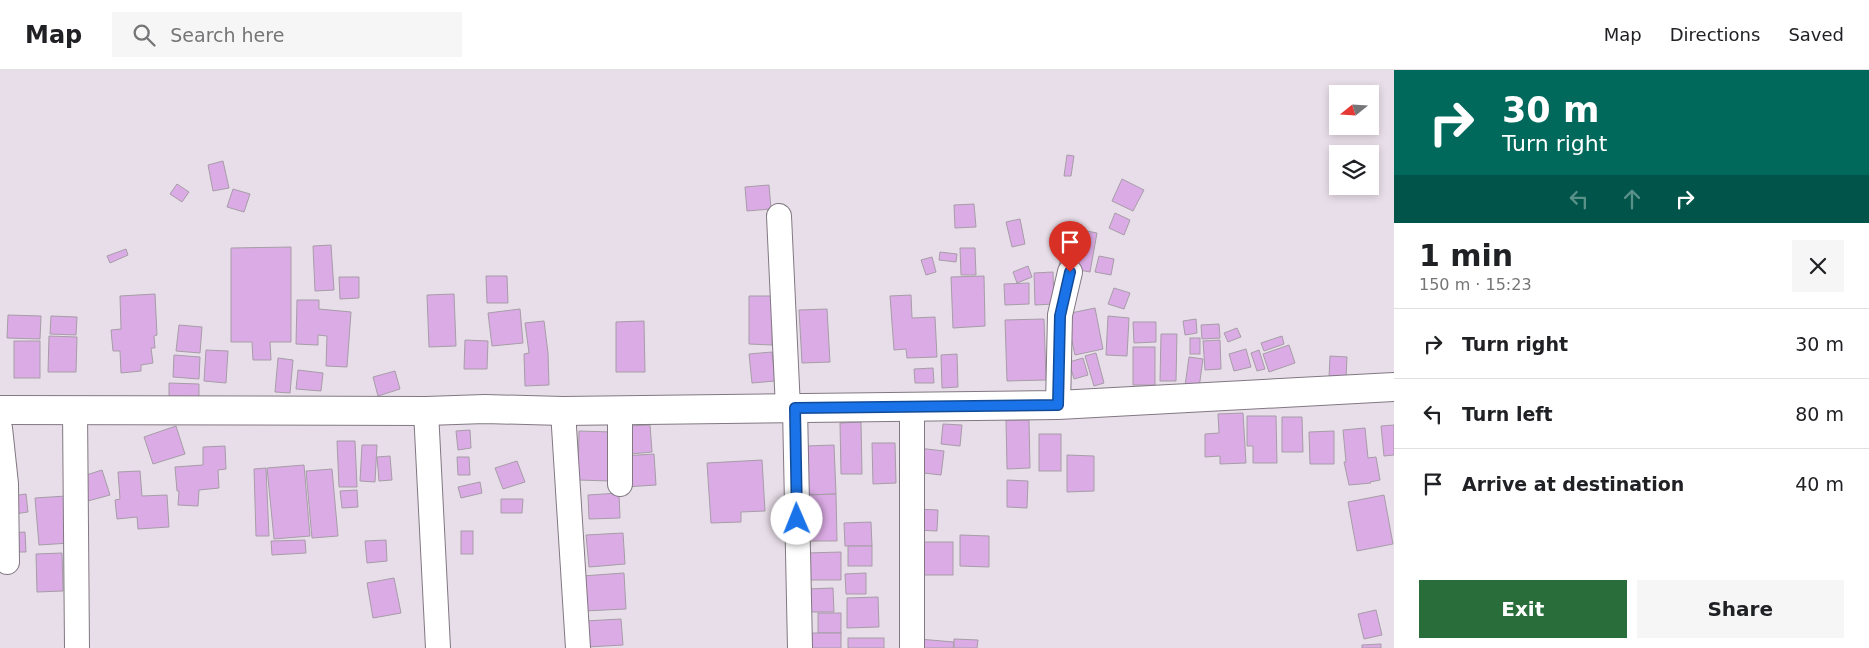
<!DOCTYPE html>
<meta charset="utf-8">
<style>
body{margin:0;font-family:"DejaVu Sans",sans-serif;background:#f6f6f6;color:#202124;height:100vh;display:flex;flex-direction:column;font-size:19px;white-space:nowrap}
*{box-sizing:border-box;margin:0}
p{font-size:16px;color:#757577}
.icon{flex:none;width:28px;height:28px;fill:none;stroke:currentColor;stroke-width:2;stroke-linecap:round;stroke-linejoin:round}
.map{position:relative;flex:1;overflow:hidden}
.panel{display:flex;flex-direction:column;background:#fff;width:475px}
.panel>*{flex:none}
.banner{background:#00695c;color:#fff;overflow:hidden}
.needle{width:32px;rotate:252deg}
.buttons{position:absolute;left:1329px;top:15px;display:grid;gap:10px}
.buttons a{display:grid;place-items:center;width:50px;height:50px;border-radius:0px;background:#fff;box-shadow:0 2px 8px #0003;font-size:25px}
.pin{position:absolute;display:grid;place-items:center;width:42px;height:42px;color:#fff;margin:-51px -21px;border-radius:50% 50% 50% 0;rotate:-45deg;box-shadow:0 0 5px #0007}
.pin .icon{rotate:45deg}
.me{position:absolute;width:55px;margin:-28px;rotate:359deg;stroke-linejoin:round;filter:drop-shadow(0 0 4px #0008)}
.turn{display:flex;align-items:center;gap:18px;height:105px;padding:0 25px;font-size:22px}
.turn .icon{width:65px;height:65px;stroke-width:2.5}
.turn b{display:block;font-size:35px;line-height:42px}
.lanes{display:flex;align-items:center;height:48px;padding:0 25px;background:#0003;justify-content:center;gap:25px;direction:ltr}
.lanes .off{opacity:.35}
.round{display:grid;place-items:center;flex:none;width:52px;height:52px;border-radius:0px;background:#f6f6f6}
.summary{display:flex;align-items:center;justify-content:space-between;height:85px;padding:0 25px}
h1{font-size:30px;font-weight:800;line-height:38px}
.cta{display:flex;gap:10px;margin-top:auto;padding:10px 25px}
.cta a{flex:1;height:58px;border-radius:0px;background:#296e3a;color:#fff;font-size:20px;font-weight:800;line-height:58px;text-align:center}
.cta a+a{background:#f6f6f6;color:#202124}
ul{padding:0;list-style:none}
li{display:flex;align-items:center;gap:15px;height:70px;padding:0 25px;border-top:1px solid #e0e0e0}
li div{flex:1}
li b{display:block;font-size:19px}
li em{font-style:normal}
header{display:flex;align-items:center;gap:30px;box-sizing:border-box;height:70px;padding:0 25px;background:#fff;border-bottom:1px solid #e0e0e0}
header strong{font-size:24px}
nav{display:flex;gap:28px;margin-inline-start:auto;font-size:18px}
.search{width:350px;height:45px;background:#f6f6f6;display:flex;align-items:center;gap:12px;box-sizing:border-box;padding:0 18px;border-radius:0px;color:#757577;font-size:19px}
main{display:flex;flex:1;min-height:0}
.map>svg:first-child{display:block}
.building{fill:#dbabe5;stroke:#a69da7}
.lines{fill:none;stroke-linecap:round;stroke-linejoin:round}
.minor-casing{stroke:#817882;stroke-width:26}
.major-casing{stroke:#817882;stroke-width:30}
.minor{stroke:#fff;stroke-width:24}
.major{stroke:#fff;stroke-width:28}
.route-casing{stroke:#114b97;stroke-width:12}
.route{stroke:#1a73e8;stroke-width:9}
</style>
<header>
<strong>Map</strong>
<div class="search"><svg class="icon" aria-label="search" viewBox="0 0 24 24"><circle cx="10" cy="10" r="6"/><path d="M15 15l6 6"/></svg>Search here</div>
<nav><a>Map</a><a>Directions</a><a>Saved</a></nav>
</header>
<main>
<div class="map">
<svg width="1394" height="578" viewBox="0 0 1394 578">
<rect width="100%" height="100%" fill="#e8dee9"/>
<g class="building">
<path d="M1067,85L1074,86L1071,106H1064Z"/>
<path d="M223,91L229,118L213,121L208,95Z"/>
<path d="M1122,109L1144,120L1133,141L1112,131Z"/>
<path d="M177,114L189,122L182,132L170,124Z"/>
<path d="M769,115L771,139L747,141L745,117Z"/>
<path d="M233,119L250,124L244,142L227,137Z"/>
<path d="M974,134L976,157L955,158L954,135Z"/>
<path d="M1115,143L1130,150L1124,165L1109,158Z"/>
<path d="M1020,149L1025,174L1012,177L1006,152Z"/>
<path d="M1066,157L1097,163L1090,202L1059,196Z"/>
<path d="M331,175L334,220L315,221L313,176Z"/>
<path d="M291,177V272H270L271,290H253L252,272H231V178Z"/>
<path d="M960,178H975L976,205H961Z"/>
<path d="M126,179L128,185L110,193L107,186Z"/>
<path d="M940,182L957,184L956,192L939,190Z"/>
<path d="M1099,186L1114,189L1111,205L1095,202Z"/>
<path d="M932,187L936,202L926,205L921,190Z"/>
<path d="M1028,196L1032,207L1017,213L1013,202Z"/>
<path d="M1053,202L1054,234L1035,235L1034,203Z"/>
<path d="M486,206H507L508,233H487Z"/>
<path d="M984,206L985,256L953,258L951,207Z"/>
<path d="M339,207H359V228L340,229Z"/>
<path d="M1029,213V234L1005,235L1004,214Z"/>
<path d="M1114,218L1130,223L1124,239L1108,234Z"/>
<path d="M155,224L157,265L154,266L155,278H151L153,293L141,295V301L121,303L120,281H113L111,260L121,259L120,226Z"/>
<path d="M454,224L456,276L429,277L427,225Z"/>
<path d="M911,225L912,248L935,247L937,287L907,288L906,279L894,280L890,226Z"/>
<path d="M749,226H773L772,275L749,274Z"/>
<path d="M297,230H319V239L351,242L347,297L326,296L327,266L318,265V275L296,274Z"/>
<path d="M1095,238L1103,279L1075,285L1066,244Z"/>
<path d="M520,239L523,273L492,276L488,243Z"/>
<path d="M827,239L830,292L802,293L799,240Z"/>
<path d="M8,245L41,246L40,269L7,268Z"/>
<path d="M51,246L77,247L76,265L50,264Z"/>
<path d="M1108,246L1129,248L1127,286L1106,285Z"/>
<path d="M1044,249L1046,310L1007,311L1005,250Z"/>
<path d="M1196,249L1197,263L1185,265L1183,251Z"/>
<path d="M544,251L548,283L549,315L525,316L524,284L529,283L525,253Z"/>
<path d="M644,251L645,302H616V252Z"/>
<path d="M1133,252H1156V272L1134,273Z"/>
<path d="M1219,254L1220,268L1202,269L1201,255Z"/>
<path d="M179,255L202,257L200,283L176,281Z"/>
<path d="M1237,258L1241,267L1228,272L1224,263Z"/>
<path d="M1161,264H1177L1176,311H1160Z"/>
<path d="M49,266L77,267L76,302H48Z"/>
<path d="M1282,266L1284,274L1264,281L1261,273Z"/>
<rect x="1190" y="268" width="10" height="16"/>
<path d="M465,270L488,271L487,299H464Z"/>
<path d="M1220,270L1221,299L1205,300L1203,271Z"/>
<rect x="14" y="271" width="26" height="37"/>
<path d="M1289,275L1295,293L1269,302L1263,284Z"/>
<rect x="1133" y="277" width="22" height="38"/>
<path d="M1246,279L1251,297L1234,301L1229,284Z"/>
<path d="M206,280L228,281L226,313L204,311Z"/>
<path d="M1259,280L1265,299L1257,301L1251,283Z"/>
<path d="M772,282L775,311L752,313L749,284Z"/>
<path d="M1096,283L1104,313L1094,316L1085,286Z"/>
<path d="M957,284L958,317L942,318L941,285Z"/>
<path d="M174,285L200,287L199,309L173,307Z"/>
<path d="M1330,286L1347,287L1346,308H1329Z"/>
<path d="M1189,287L1203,289L1199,318L1185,316Z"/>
<path d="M278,288L293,290L290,323L275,322Z"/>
<path d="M1083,288L1088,305L1074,309L1069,292Z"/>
<path d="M933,298L934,313H915L914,299Z"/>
<path d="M298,300L323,303L321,321L296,319Z"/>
<path d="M395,301L400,319L378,326L373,307Z"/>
<path d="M169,313L199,314V327H169Z"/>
<path d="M1243,343L1246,393L1220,394V386L1205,387V364L1219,363L1218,344Z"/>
<path d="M1247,346H1276L1277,393H1253V376H1247Z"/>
<path d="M1282,347H1302L1303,382H1282Z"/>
<path d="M1006,350H1029L1030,398L1007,399Z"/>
<path d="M861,352L862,404H841L840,353Z"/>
<path d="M943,354L962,355L960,376L941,374Z"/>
<path d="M650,355L652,382L631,384L628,356Z"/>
<path d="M1394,355V385L1384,386L1381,356Z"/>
<path d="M176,356L185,384L153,394L144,367Z"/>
<path d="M1365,358L1368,388L1376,387L1380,410L1370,412L1371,413L1349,415L1344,392H1346L1343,360Z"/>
<path d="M470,360L471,378L458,380L456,361Z"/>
<path d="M579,361L612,362L610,411L578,410Z"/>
<path d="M1334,361V394H1310L1309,362Z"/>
<rect x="1039" y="364" width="22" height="37"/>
<path d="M337,371H355L357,417H339Z"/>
<path d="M872,373H895L896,413L873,414Z"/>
<path d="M362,375H377L375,412L360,411Z"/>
<path d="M834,375L836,424L807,425L806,376Z"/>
<path d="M225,376L226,399L218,400L219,418L199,420L198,436L178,435L179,421H177L175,397L203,395V377Z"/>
<path d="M918,378L944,381L941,405L915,402Z"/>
<path d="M654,384L656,415L625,417L623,386Z"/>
<path d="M1067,385L1094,386V421L1067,422Z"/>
<path d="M390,386L392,410L379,411L377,387Z"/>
<path d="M457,387H469L470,405H458Z"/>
<path d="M762,390L765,441L741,442V452L711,453L707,393Z"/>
<path d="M517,391L525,412L503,419L495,398Z"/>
<path d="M304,395L310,466L274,469L267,398Z"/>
<path d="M266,398L269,466H256L254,399Z"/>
<path d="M332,399L338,466L312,468L306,401Z"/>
<path d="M102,400L110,425L84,432L77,408Z"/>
<path d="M140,401L142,426L167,425L169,457L138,459L137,447L117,449L115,430L120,429L118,402Z"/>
<path d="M1007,410L1028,411L1027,438L1007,437Z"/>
<path d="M480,412L482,423L461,428L458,417Z"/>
<path d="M357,420L358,437L342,438L340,421Z"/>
<path d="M619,423L620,448L589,449L588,425Z"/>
<path d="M26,424L28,442L14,444L12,426Z"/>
<path d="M836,424L837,471H805L807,425Z"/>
<path d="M1384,425L1393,474L1357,481L1348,432Z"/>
<path d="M66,426L70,473L39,475L35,428Z"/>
<path d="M501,429H523L522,443H501Z"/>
<path d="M916,439L938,440L937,461L916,460Z"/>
<path d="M871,452L872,476H845L844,453Z"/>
<rect x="461" y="461" width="12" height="23"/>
<path d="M25,462L26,482H13L11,463Z"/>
<path d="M623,463L625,494L589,497L586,465Z"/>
<path d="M960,465L989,466V497L960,496Z"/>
<path d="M305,470L306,483L272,485L271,471Z"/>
<path d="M386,470L387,491L367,493L365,471Z"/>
<rect x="914" y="472" width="39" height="33"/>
<rect x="848" y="476" width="24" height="20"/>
<path d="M841,482V510H808L807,483Z"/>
<path d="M62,483L63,521L37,522L36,484Z"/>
<path d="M624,503L626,539L584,541L582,506Z"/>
<path d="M866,503V524H846L845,504Z"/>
<path d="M394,508L401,543L373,548L367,513Z"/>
<path d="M833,518L834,542H808V519Z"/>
<path d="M878,527L879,557L847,558V528Z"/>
<path d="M1376,540L1382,565L1364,569L1358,544Z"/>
<rect x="818" y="543" width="23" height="20"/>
<path d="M621,549L623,575L587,577L585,551Z"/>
<rect x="812" y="563" width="29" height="15"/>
<rect x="848" y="568" width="36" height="10"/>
<path d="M919,569L954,572L953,578H918Z"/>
<path d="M954,569L978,570L977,578H954Z"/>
<path d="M1381,574V578H1362V575Z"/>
</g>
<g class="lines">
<defs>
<g id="minor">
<path d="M779,146L788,338"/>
<path d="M1058,335L1060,245L1070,202"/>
<path d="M912,336V578"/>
<path d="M795,338L800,578"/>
<path d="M75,340L77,578"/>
<path d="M426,341L438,578"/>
<path d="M563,341L578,578"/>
<path d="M620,341V414"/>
<path d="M0,358L6,414L7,492"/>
</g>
<path id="major" d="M0,340L426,341L485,339L563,341L1058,335L1394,317"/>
</defs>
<use href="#minor" class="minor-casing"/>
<use href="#major" class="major-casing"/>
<use href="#minor" class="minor"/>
<use href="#major" class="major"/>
</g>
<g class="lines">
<defs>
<path id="route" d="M797,449L795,338L1058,335L1060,246L1070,202"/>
</defs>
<use href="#route" class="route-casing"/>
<use href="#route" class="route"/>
</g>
</svg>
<div class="buttons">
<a><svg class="needle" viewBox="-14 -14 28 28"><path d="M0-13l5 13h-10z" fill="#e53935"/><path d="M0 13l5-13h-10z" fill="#757577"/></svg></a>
<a><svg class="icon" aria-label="layers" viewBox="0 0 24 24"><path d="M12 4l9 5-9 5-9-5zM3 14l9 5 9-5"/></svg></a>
</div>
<div class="pin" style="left:1070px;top:202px;background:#d93025"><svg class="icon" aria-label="arrive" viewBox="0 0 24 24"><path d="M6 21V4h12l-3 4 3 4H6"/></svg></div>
<svg class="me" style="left:797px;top:449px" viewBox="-20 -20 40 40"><circle r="19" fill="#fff"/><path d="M0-13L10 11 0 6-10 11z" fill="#1a73e8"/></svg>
</div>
<section class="panel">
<div class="banner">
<div class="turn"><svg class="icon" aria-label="right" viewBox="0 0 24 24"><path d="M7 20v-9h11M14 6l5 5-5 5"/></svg><div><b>30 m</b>Turn right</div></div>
<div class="lanes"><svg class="icon off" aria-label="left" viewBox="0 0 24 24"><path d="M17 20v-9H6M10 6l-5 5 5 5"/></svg><svg class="icon off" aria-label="ahead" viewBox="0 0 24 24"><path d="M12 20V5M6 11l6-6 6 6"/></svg><svg class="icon" aria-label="right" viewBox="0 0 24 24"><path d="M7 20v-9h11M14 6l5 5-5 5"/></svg></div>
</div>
<div class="summary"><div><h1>1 min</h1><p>150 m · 15:23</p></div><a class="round"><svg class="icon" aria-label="close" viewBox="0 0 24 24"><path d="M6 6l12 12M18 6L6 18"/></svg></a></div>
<ul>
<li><svg class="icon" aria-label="right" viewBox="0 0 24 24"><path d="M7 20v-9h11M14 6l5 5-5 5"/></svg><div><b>Turn right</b></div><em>30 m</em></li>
<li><svg class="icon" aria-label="left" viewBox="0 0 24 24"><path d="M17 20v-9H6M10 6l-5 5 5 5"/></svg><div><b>Turn left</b></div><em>80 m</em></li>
<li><svg class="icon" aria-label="arrive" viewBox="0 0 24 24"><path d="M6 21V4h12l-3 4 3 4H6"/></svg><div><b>Arrive at destination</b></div><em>40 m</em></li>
</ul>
<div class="cta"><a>Exit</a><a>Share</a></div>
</section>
</main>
